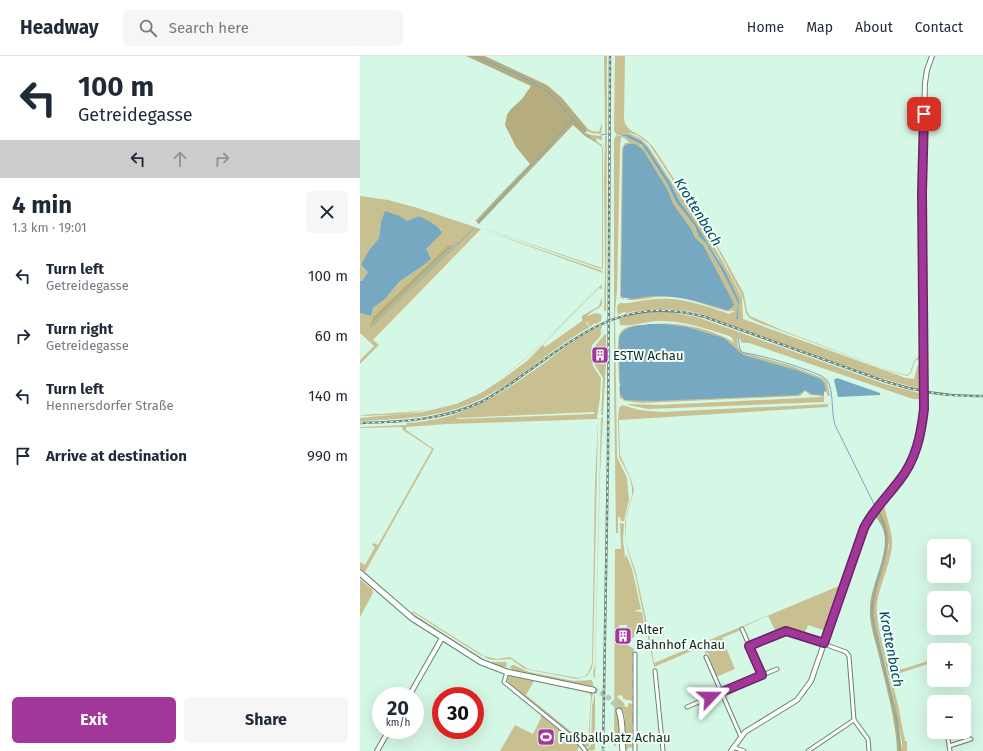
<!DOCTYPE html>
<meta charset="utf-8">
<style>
body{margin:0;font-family:"Fira Sans",sans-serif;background:#f6f6f7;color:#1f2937;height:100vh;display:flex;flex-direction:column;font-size:15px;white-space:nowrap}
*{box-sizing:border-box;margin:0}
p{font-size:13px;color:#747a83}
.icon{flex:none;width:22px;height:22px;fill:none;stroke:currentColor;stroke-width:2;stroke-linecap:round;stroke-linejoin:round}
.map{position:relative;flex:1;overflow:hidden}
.sheet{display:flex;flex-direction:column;background:#fff;width:360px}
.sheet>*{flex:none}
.top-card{background:#fff;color:#1f2937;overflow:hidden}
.controls{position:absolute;left:567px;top:483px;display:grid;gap:8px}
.controls a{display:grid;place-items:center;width:44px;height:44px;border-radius:6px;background:#fff;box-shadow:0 4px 16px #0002;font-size:20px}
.speed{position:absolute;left:12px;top:631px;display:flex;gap:8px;font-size:20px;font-weight:700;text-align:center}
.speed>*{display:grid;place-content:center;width:52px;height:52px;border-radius:50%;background:#fff;box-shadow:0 4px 16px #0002;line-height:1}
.speed small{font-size:10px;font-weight:400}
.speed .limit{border:6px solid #d22;background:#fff;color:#111}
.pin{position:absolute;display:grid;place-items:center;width:34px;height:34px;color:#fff;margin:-17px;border-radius:8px;box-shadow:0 2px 6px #0006}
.me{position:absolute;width:44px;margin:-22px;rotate:67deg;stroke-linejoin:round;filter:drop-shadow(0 0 3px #0008)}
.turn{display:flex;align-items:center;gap:14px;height:84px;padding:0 12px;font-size:18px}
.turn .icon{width:52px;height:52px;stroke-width:2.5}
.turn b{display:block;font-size:28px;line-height:34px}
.lanes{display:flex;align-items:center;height:38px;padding:0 12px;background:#0003;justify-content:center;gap:20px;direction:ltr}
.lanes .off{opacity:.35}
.round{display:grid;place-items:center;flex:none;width:42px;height:42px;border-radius:6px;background:#f6f6f7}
.head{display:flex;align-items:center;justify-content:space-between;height:68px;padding:0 12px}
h1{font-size:24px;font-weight:700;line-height:30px}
.button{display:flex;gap:8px;margin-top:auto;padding:8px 12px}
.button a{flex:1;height:46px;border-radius:6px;background:#a13798;color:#fff;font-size:16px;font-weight:700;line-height:46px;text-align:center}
.button a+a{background:#f6f6f7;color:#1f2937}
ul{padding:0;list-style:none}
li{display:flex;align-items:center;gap:12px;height:60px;padding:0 12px}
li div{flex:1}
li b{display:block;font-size:15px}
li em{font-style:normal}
header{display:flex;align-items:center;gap:24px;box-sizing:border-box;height:56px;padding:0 20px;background:#fff;border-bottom:1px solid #e0e1e3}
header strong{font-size:19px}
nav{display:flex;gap:22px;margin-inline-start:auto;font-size:14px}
.search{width:280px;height:36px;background:#f6f6f7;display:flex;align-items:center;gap:10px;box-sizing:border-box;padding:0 14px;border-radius:6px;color:#747a83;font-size:15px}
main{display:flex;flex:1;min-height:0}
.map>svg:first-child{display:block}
.green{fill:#c9c092;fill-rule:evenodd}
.forest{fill:#b6ad7f}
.water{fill:#77a8c1}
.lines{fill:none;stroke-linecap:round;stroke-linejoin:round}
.stream{stroke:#77a8c1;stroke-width:1}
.primary-tunnel{stroke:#afcdbe;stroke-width:5;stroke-dasharray:5 2.5;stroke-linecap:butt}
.minor-casing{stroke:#648475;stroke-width:5}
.tertiary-casing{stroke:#648475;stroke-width:6}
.primary-casing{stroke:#648475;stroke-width:7}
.minor{stroke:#fff;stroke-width:3}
.tertiary{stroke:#fff;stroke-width:4}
.primary{stroke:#fff;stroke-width:5}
.rail-casing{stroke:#6e857a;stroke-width:2.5}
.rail{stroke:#f1fff8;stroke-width:1;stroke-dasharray:3;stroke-linecap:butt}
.route-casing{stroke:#692463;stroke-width:10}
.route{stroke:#a13798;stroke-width:7}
.labels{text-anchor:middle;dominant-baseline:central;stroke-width:4;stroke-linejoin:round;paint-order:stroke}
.poi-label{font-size:13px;fill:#18251f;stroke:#f1fff8;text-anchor:start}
.water-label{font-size:14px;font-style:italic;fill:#00455f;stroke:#f1fff8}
</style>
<header>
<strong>Headway</strong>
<div class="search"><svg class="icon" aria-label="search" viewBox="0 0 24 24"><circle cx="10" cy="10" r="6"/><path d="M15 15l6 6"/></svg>Search here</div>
<nav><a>Home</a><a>Map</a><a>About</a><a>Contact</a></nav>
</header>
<main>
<section class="sheet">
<div class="top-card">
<div class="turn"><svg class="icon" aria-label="left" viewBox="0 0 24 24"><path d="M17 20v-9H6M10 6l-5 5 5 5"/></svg><div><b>100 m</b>Getreidegasse</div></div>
<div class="lanes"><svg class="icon" aria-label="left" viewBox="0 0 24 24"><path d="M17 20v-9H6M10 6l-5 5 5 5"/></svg><svg class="icon off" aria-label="ahead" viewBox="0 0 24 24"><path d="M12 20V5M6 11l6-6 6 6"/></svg><svg class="icon off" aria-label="right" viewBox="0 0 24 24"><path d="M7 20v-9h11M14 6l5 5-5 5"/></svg></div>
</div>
<div class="head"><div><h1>4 min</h1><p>1.3 km · 19:01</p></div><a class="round"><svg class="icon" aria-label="close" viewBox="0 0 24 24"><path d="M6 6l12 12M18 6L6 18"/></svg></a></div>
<ul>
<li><svg class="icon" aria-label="left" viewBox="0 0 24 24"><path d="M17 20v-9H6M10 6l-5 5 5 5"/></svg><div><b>Turn left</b><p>Getreidegasse</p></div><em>100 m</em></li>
<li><svg class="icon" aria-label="right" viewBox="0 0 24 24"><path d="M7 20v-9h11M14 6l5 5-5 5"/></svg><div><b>Turn right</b><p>Getreidegasse</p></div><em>60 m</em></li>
<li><svg class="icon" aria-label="left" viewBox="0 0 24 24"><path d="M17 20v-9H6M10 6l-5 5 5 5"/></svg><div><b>Turn left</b><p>Hennersdorfer Straße</p></div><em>140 m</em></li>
<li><svg class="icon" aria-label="arrive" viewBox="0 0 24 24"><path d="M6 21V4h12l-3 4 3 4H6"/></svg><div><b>Arrive at destination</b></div><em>990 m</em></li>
</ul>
<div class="button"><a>Exit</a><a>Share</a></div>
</section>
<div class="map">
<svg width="623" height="695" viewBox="0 0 623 695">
<rect width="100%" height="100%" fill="#d5f7e6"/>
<g class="green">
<path d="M242,0V71L241,78L231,77L226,74L227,72L232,75L239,76L242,67Z"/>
<path d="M244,0H247V78H245Z"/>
<path d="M255,0H265L264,64C267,76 277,76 285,83C288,85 291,89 294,92L361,196L384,238L387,255L390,260L424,275L522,312L546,319L550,317L554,305L559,300L560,297L558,181L563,20L565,14L566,16L560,167L562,300L561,302L555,305L551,317L547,320L527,314L400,267C379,259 389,254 381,238L357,192L289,88L277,79L266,76L280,82L288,90L355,192L372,222L382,242L383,263L546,322L554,323L558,308H560L562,310L563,334L517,321L337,257C313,252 290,252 266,257L264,256L258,259V253L257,259V250L260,247C272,248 285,243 297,243C322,241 346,250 369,258L375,255C372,254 369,256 366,255C349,251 333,243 315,241C297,239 282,245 266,244L271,242L270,240L263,243L260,241L262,92L265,87H269L266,83L261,81L260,94L257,235L255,257L257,401L267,422L269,444L264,465H261L260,461H258V477H256L254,324V84L256,79L271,82L279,87L285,93L307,127L316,146L335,170L339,181L346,187L363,217L378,247L376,263H378L379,244L357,201L320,146L311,128L287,91L281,85L269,79L256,78L254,75Z"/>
<path d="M231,79L242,80V85L237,82L236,85L242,89L243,93V213L238,212L118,170L242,212V91L235,86V85L231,82Z"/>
<path d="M245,79L247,80L246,255H244L245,211L244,122Z"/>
<path d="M170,107L143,137L116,165H115Z"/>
<path d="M0,140L28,144L58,152L118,172L240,214L243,216L242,225C191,279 146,336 70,353C47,359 23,359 0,360C6,358 16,358 23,358C42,356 60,356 78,351C148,333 194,275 242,225L243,217L121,173L13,284L19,289L0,308V304L14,290L0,277V257L11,260L13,252L25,243L39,226L58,213L66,193L81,174L59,160L47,165L39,160L21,166L19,182L9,194L2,210L8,216L2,225H0Z"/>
<path d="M242,228V249C237,254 231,255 227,260C232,259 235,255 242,259L241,265L236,268L234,267L231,271L229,269H228L227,268L228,267L227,265V266L226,268L230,271C193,291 162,322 125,341C86,362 43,363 0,365V362L63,356L96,348L121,337L144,322L167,305ZM239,232L242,233V241L239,250L222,260V265L185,291L183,289Z"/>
<path d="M290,256H310L337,261L525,328L563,338L561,343H553L389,287H382L380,283L377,282L378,291L382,296L432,310L465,323L467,326L470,340H468L466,335L464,336V346L288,353L269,349L267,348L300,349L461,341V340L450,339L445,335L440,340L282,347L265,345L260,342L259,331L262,330L259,326C259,316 256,285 260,277C264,270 274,269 282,269C310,265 338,269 364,281C368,282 371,285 374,287L372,282L369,280C345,272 322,264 296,265C286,266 269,271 260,269L259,263L272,259Z"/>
<path d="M242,270L240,278L243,273L240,281L232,289L231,297L233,310L241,322L240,342L237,361L238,363L233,605L232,612L227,620L217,623L170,614L163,612L151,603L134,604L129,603L117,597L54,557L53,558L123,603L130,606H146L147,609L144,612L124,606L51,559L0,513V506L5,509L15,491L12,489L13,487L18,489L72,393L43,374L42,371L0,372V371L47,369L46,367C105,364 141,338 187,305C204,292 222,278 242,270ZM234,356V358L97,363V362ZM238,363L235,426L232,607L228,617L225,620L218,622L168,613L150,601L137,603L124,600L53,555L52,557L49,556L5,516L74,393L46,374V371L88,368Z"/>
<path d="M245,278H246V297H244L243,292H237V299H233L235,290Z"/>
<path d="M233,300H237V306H240V308H244V306H246L243,359H241L243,322L235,309Z"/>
<path d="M468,348V351L259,364L260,399L271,423L274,434L266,463V487L276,517L289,577L294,607L479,530L497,481L511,454L512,456L505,466L498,483L466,575L448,569L444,579L424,573L416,576L408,560L381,572V574L362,582L375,613L356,621L348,597L346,598L343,590L294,611L276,522L266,488L265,465L272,439V432L270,422L259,401L258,363L259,352L262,349L279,354L301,356Z"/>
<path d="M242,361H243L240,419L235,622H234L233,616L235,609L241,362Z"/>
<path d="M524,447C526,462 533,475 532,490C530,509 520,528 517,547C515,567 525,597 530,617L574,603V606L531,620L538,649L545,685H547V695H542V686L530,626L516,570L514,556V546L529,490L518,453Z"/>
<path d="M260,467L264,468L263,484L265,501H266V498L272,513L281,553L274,555L282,556L284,567L275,580L268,585V574H267V569H259L258,589L266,588L274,593L273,600H272L273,616L272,617V623L273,624L272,640L273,641V645L263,643V640L259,639L257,641L264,647L265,651H268V647L273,648L272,657L273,658V667H272V674L273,675L272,676V682L273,683V691L268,692V694L265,692V663L263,655L261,654L257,656C259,667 263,683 254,691L255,493H261Z"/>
<path d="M0,523L12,533L13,537L0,561Z"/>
<path d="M152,609H154L169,616L214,625L232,624L234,632L232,630L155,616L150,612Z"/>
<path d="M151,619L233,637L231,649L229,690L225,692L221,686L152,630L147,624L148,621ZM174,625L229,637L231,640L228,687H226L219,682L166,639Z"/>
<path d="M235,637V694L225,695L231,689L232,650Z"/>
<path d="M183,659L218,689L219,691L217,695H140L155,669L173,678L181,662L180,661Z"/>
</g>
<g class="forest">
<path d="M106,0H125L187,29L202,42L227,72L225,77L231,79V82L236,85L235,86L225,80L213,69L119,168L116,165L170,108L156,91L145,69L147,59L151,53L162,43L171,30Z"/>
<path d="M94,189L10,270L13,261L88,190Z"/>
<path d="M518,453C541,484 520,513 515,545C513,554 515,562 516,570L538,662L542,695H537C536,662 525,628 518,596C514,581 509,566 510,551C511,528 529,499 524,477C523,470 518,464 514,458Z"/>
</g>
<g class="water">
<path d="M256,78L269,79L281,85L287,91L311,128L320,146L336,168L365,215L379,244L378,263H376L378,247L363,217L346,187L339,181L335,170L316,146L307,127L287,96L282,89L275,85L267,81Z"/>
<path d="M268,88H275L283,94L307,133L313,148L331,173L335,182L343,189L373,246L374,249L370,253L366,254C342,246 320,240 294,240C283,240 271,246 261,240L263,97L264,90Z"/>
<path d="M25,155L40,160L47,165L59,160C66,164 79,169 82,177L66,193L71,203L58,213L39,226L25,243L13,252L11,260L0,257V225H2L8,216L2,210V207L9,194L19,182L21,166Z"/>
<path d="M290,268H304L327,271L364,282L383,299L436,314L460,323L464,327L466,335L464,336V339L452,338L445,334L438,339L293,345L265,344L260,338L259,282C264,269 278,270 290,268Z"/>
<path d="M477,322L520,337V339L478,341L474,324Z"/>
</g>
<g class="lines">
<g class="stream">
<path d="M115,0C138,11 171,22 190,38C203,49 214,68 227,76"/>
<path d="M241,79L247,78"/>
<path d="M118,167L213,63"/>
<path d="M11,271L113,173"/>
<path d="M378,282L380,293L382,296C388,298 394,298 400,300C411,302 462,317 467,324C474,334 471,356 475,369L515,450"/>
<path d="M518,455C537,490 517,511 513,545C512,551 512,556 512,561L537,666L540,695"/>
</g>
<path class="primary-tunnel" d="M233,634C245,637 253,644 259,655"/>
<defs>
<g id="minor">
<path d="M382,573L402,619"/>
<path d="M389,590L426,575L464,587"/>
<path d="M275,598V695"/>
<path d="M346,601L381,681"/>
<path d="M295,615L303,695"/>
<path d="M147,616L144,626L219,687L225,694"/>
<path d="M327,651L417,613"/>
<path d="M494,664L508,683L509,695"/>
<path d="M587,676L590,695"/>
<path d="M589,690L611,683"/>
<path d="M373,691L384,695"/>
<path d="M448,695L494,664L489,600L486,596L464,588"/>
</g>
<g id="tertiary">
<path d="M49,640L82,582"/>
<path d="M17,695L29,674"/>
<path d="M371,695L385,676L437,644L451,625L504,472C513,454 527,441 539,425C556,404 561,379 564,353L562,137L565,27L567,14L572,0"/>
</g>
<g id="primary">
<path d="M0,517L52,562L121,606L147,616L233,634"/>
<path d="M259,655C264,667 261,682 263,695"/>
</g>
</defs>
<use href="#minor" class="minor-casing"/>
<use href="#tertiary" class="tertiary-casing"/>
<use href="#primary" class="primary-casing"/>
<use href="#minor" class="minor"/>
<use href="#tertiary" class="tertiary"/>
<use href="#primary" class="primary"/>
<defs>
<g id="rail">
<path d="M0,367C42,366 83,364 121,346C139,337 154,325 170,314C227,273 270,240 345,261L524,325C557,336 589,341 623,340"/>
<path d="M243,695L248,400L250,0"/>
</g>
</defs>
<use href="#rail" class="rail-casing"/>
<use href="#rail" class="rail"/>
</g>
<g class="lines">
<defs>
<path id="route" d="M350,641L402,619L389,590L426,575L464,587L504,472C513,454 527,441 539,425C556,404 561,379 564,353L562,137L564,58"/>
</defs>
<use href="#route" class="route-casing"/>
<use href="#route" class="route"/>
</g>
<defs>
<symbol id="building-square" viewBox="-11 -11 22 22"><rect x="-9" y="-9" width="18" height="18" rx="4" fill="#a13798" stroke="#f1fff8"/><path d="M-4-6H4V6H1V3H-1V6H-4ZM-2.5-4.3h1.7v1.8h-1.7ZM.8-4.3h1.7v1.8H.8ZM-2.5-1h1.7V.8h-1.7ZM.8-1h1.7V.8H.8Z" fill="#fff"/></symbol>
<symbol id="stadium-square" viewBox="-11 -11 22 22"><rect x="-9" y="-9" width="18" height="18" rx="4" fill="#a13798" stroke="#f1fff8"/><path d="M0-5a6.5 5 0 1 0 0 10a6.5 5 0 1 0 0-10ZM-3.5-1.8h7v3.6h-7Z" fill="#fff"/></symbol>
</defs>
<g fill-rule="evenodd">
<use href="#building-square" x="230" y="289" width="20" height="20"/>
<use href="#building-square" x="253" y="570" width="20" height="20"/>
<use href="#stadium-square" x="176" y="671" width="20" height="20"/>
</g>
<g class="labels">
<g class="poi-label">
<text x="253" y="299">ESTW Achau</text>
<text x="276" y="573">Alter<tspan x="276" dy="15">Bahnhof Achau</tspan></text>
<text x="199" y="681">Fußballplatz Achau</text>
</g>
<g class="water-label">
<text transform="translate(338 156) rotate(58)">Krottenbach</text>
<text transform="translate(531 593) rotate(79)">Krottenbach</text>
</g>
</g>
</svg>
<div class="controls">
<a><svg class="icon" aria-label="sound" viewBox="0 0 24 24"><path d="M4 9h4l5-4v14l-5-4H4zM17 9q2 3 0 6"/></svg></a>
<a><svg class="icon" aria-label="search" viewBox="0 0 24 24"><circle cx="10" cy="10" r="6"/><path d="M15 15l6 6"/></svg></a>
<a>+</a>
<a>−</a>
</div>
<div class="speed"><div>20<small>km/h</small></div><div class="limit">30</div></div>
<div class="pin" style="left:564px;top:58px;background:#d93025"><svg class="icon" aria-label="arrive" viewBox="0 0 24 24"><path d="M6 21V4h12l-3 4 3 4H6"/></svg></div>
<svg class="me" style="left:350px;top:641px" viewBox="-20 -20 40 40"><path d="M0-17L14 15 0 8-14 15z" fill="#a13798" stroke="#fff" stroke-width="4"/></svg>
</div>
</main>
